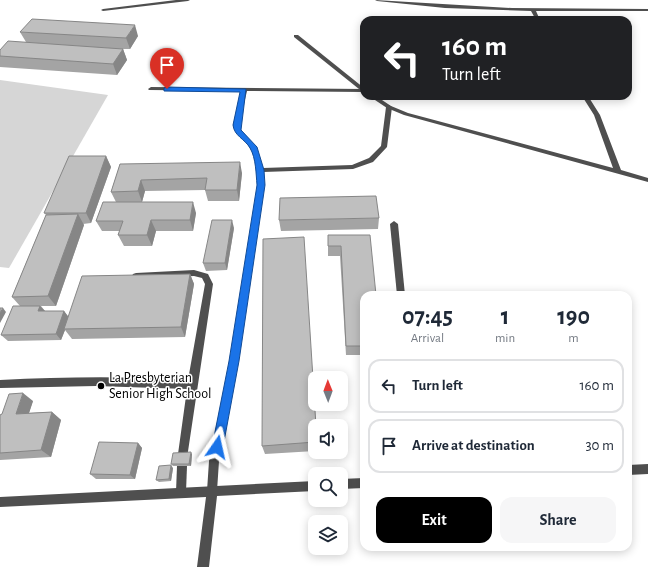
<!DOCTYPE html>
<style>
body{margin:0;font-family:"Alegreya Sans",sans-serif;background:#f6f6f7;color:#1f2937;height:100vh;display:flex;flex-direction:column;font-size:15px;white-space:nowrap}
*{box-sizing:border-box;margin:0}
p{font-size:13px;color:#747a83}
.icon{flex:none;width:22px;height:22px;fill:none;stroke:currentColor;stroke-width:2;stroke-linecap:round;stroke-linejoin:round}
.map{position:relative;flex:1;overflow:hidden}
.panel{position:absolute;left:360px;top:291px;width:272px;height:260px;display:flex;flex-direction:column;background:#fff;border-radius:12px;box-shadow:0 2px 10px #0003}
.panel>*{flex:none}
.guide{position:absolute;left:360px;top:16px;width:272px;height:84px;border-radius:12px;box-shadow:0 2px 10px #0003;background:#202124;color:#fff;overflow:hidden}
.needle{width:26px;rotate:359deg}
.controls{position:absolute;left:308px;top:371px;display:grid;gap:8px}
.controls a{display:grid;place-items:center;width:40px;height:40px;border-radius:8px;background:#fff;box-shadow:0 2px 10px #0003;font-size:20px}
.pin{position:absolute;display:grid;place-items:center;width:34px;height:34px;color:#fff;margin:-41px -17px;border-radius:50% 50% 50% 0;rotate:-45deg;box-shadow:0 0 4px #0007}
.pin .icon{rotate:45deg}
.me{position:absolute;width:44px;margin:-22px;rotate:11deg;stroke-linejoin:round;filter:drop-shadow(0 0 3px #0008)}
.turn{display:flex;align-items:center;gap:14px;height:84px;padding:0 16px;font-size:18px}
.turn .icon{width:52px;height:52px;stroke-width:2.5}
.turn b{display:block;font-size:28px;line-height:34px}
.eta{display:flex;justify-content:space-evenly;align-items:center;height:68px;text-align:center}
.eta b{font-size:24px;font-weight:700;line-height:28px}
.cta{display:flex;gap:8px;margin-top:auto;padding:8px 16px}
.cta a{flex:1;height:46px;border-radius:12px;background:#000;color:#fff;font-size:16px;font-weight:700;line-height:46px;text-align:center}
.cta a+a{background:#f6f6f7;color:#1f2937}
ul{padding:0;list-style:none}
li{display:flex;align-items:center;gap:12px;height:54px;margin:0 8px 6px;padding:0 8px;border:2px solid #e0e1e3;border-radius:12px}
li div{flex:1}
li b{display:block;font-size:15px}
li em{font-style:normal}
.map>svg:first-child{display:block}
.green{fill:#d6d6d6}
.lines{fill:none;stroke-linecap:round;stroke-linejoin:round}
.service{fill:#4f4f4f;fill-rule:evenodd}
.minor{fill:#4f4f4f;fill-rule:evenodd}
.wall{fill:#a4a4a4}
.shaded-wall{fill:#868686}
.building{fill:#bfbfbf;stroke:#868686}
.route{fill:#1a73e8;stroke:#114b97}
.poi-dot{fill:#000;stroke:#fff;stroke-width:1.5}
.labels{text-anchor:middle;dominant-baseline:central;stroke-width:3;stroke-linejoin:round;paint-order:stroke}
.poi-label{font-size:14px;fill:#000;stroke:#fff;text-anchor:start}
</style>
<div class="map">
<svg width="648" height="567" viewBox="0 0 648 567">
<rect width="100%" height="100%" fill="#fff"/>
<path class="green" d="M0,80L108,95L9,268L0,267Z"/>
<g class="lines">
<g class="service">
<path d="M151,87L364,89L363,92L247,91L239,125L240,129L256,147L263,168L352,165L369,158L381,146L386,107L389,105L392,107L387,147L373,162L353,169L263,172L264,185L238,361L219,461L217,491L216,495L212,496L208,495L207,491L209,461L230,361L258,185C257,174 256,157 250,148C245,139 235,135 233,125L241,91L149,90L148,89Z"/>
<path d="M194,270L208,274L213,284L187,458L183,459L179,458L178,454L187,389L96,386L0,388V380C63,377 125,376 188,380L205,284L202,278L194,276L136,279L133,278L132,276L133,274L136,273Z"/>
<path d="M182,461L186,462L187,466L186,492L185,496L181,497L177,496L176,492L177,466L178,462Z"/>
</g>
<g class="minor">
<path d="M176,0H190L188,1L103,11L101,10L103,9Z"/>
<path d="M375,0L512,8L648,9V11H536L540,20H536L531,11L445,8L377,1Z"/>
<path d="M294,35H298L364,88V93L294,37Z"/>
<path d="M369,96H376L391,106L408,113L613,168L594,115L582,96H588L600,115L621,170L648,178V182L404,115L387,108Z"/>
<path d="M394,221L398,224L405,295H397L390,224Z"/>
<path d="M648,464V474L628,475V465Z"/>
<path d="M364,478V488L341,489V479Z"/>
<path d="M315,481V491L217,496L209,567H197L206,497L0,507V497Z"/>
</g>
</g>
<g class="wall">
<path d="M20,32L138,36L130,49H123L127,60L117,75L0,67V50L26,42Z"/>
<path d="M106,156L111,167L91,223L83,224L84,225L56,306H41L45,311H64L68,316L190,274L194,284L185,337L72,339L65,330L61,340L8,341L1,335L20,306L12,297L46,215L44,213Z"/>
<path d="M120,164L242,173L239,201H208L205,190L145,191L142,202L196,213L193,231H156L152,246H124L118,235L120,231H102L96,221L116,202L111,192Z"/>
<path d="M379,218L378,229L281,231L279,220Z"/>
<path d="M234,228L227,270L206,271L203,263Z"/>
<path d="M328,235H370L364,295V355H346L340,256H328Z"/>
<path d="M33,401L29,413L52,412L61,420L51,457L0,460V415L2,414Z"/>
<path d="M315,426V451L265,454L262,446Z"/>
<path d="M138,443L142,448L135,479H96L90,474Z"/>
<path d="M192,454L191,466H173L171,464Z"/>
<path d="M173,468L171,481L159,482L156,480Z"/>
</g>
<g class="shaded-wall">
<path d="M135,25L138,36L130,49L126,38Z"/>
<path d="M123,49L127,60L117,75L113,64Z"/>
<path d="M106,156L111,167L91,223L86,213Z"/>
<path d="M240,162L242,173L239,201L237,190Z"/>
<path d="M141,180L145,191L142,202L138,191Z"/>
<path d="M193,202L196,213L193,231L190,220Z"/>
<path d="M78,214L84,225L56,306L48,296Z"/>
<path d="M151,220L156,231L152,246L147,235Z"/>
<path d="M232,220L234,228L227,270L225,263Z"/>
<path d="M190,274L194,284L185,337L181,327Z"/>
<path d="M40,306L46,312L38,311Z"/>
<path d="M3,308L6,312L0,323V313Z"/>
<path d="M64,311L69,318L64,329L65,330L61,340L56,334Z"/>
<path d="M23,393L33,401L26,422L16,414Z"/>
<path d="M52,412L61,420L51,457L41,450Z"/>
<path d="M138,443L142,448L135,479L130,475Z"/>
<path d="M191,452L192,454L191,466L189,464Z"/>
<path d="M171,465L173,468L171,481L169,479Z"/>
</g>
<g class="building">
<path d="M32,19L135,25L126,38L20,32Z"/>
<path d="M8,41L123,49L113,64L0,56V50Z"/>
<path d="M69,156H106L86,213H44Z"/>
<path d="M240,162L237,190H205L207,178L141,180L138,191L111,192L120,164Z"/>
<path d="M376,196L379,218L279,220L280,198Z"/>
<path d="M103,202H193L190,220H151L147,235H118L123,221H96Z"/>
<path d="M78,214L48,296L12,297L46,215Z"/>
<path d="M212,220H232L225,263H203Z"/>
<path d="M328,235H370L376,295H364V346H346L341,246H328Z"/>
<path d="M304,237L316,426H315V442L262,446L263,239Z"/>
<path d="M190,274L181,327L64,329L82,276Z"/>
<path d="M13,306H40L38,311H64L56,334L1,335Z"/>
<path d="M0,308H3L0,313Z"/>
<path d="M23,393L16,414L52,412L41,450L0,453V415L2,414L9,394Z"/>
<path d="M99,442L138,443L130,475L90,474Z"/>
<path d="M191,452L189,464H171L173,453Z"/>
<path d="M171,465L169,479L156,480L159,466Z"/>
</g>
<path class="route" d="M167,87L246,89L241,130L257,147L264,170L265,185L239,361L223,447L221,451L217,453L213,451L212,447L229,361L257,185C256,174 256,158 250,148C245,139 234,136 233,125L240,92L164,91V88Z"/>
<circle class="poi-dot" cx="101" cy="386" r="4"/>
<g class="labels">
<g class="poi-label">
<text x="109" y="378">La Presbyterian<tspan x="109" dy="16">Senior High School</tspan></text>
</g>
</g>
</svg>
<div class="controls">
<a><svg class="needle" viewBox="-14 -14 28 28"><path d="M0-13l5 13h-10z" fill="#e53935"/><path d="M0 13l5-13h-10z" fill="#747a83"/></svg></a>
<a><svg class="icon" aria-label="sound" viewBox="0 0 24 24"><path d="M4 9h4l5-4v14l-5-4H4zM17 9q2 3 0 6"/></svg></a>
<a><svg class="icon" aria-label="search" viewBox="0 0 24 24"><circle cx="10" cy="10" r="6"/><path d="M15 15l6 6"/></svg></a>
<a><svg class="icon" aria-label="layers" viewBox="0 0 24 24"><path d="M12 4l9 5-9 5-9-5zM3 14l9 5 9-5"/></svg></a>
</div>
<div class="pin" style="left:167px;top:89px;background:#d93025"><svg class="icon" aria-label="arrive" viewBox="0 0 24 24"><path d="M6 21V4h12l-3 4 3 4H6"/></svg></div>
<svg class="me" style="left:217px;top:447px" viewBox="-20 -20 40 40"><path d="M0-17L14 15 0 8-14 15z" fill="#1a73e8" stroke="#fff" stroke-width="4"/></svg>
<div class="guide">
<div class="turn"><svg class="icon" aria-label="left" viewBox="0 0 24 24"><path d="M17 20v-9H6M10 6l-5 5 5 5"/></svg><div><b>160 m</b>Turn left</div></div>
</div>
<section class="panel">
<div class="eta">
<div><b>07:45</b><p>Arrival</p></div>
<div><b>1</b><p>min</p></div>
<div><b>190</b><p>m</p></div>
</div>
<ul>
<li><svg class="icon" aria-label="left" viewBox="0 0 24 24"><path d="M17 20v-9H6M10 6l-5 5 5 5"/></svg><div><b>Turn left</b></div><em>160 m</em></li>
<li><svg class="icon" aria-label="arrive" viewBox="0 0 24 24"><path d="M6 21V4h12l-3 4 3 4H6"/></svg><div><b>Arrive at destination</b></div><em>30 m</em></li>
</ul>
<div class="cta"><a>Exit</a><a>Share</a></div>
</section>
</div>
